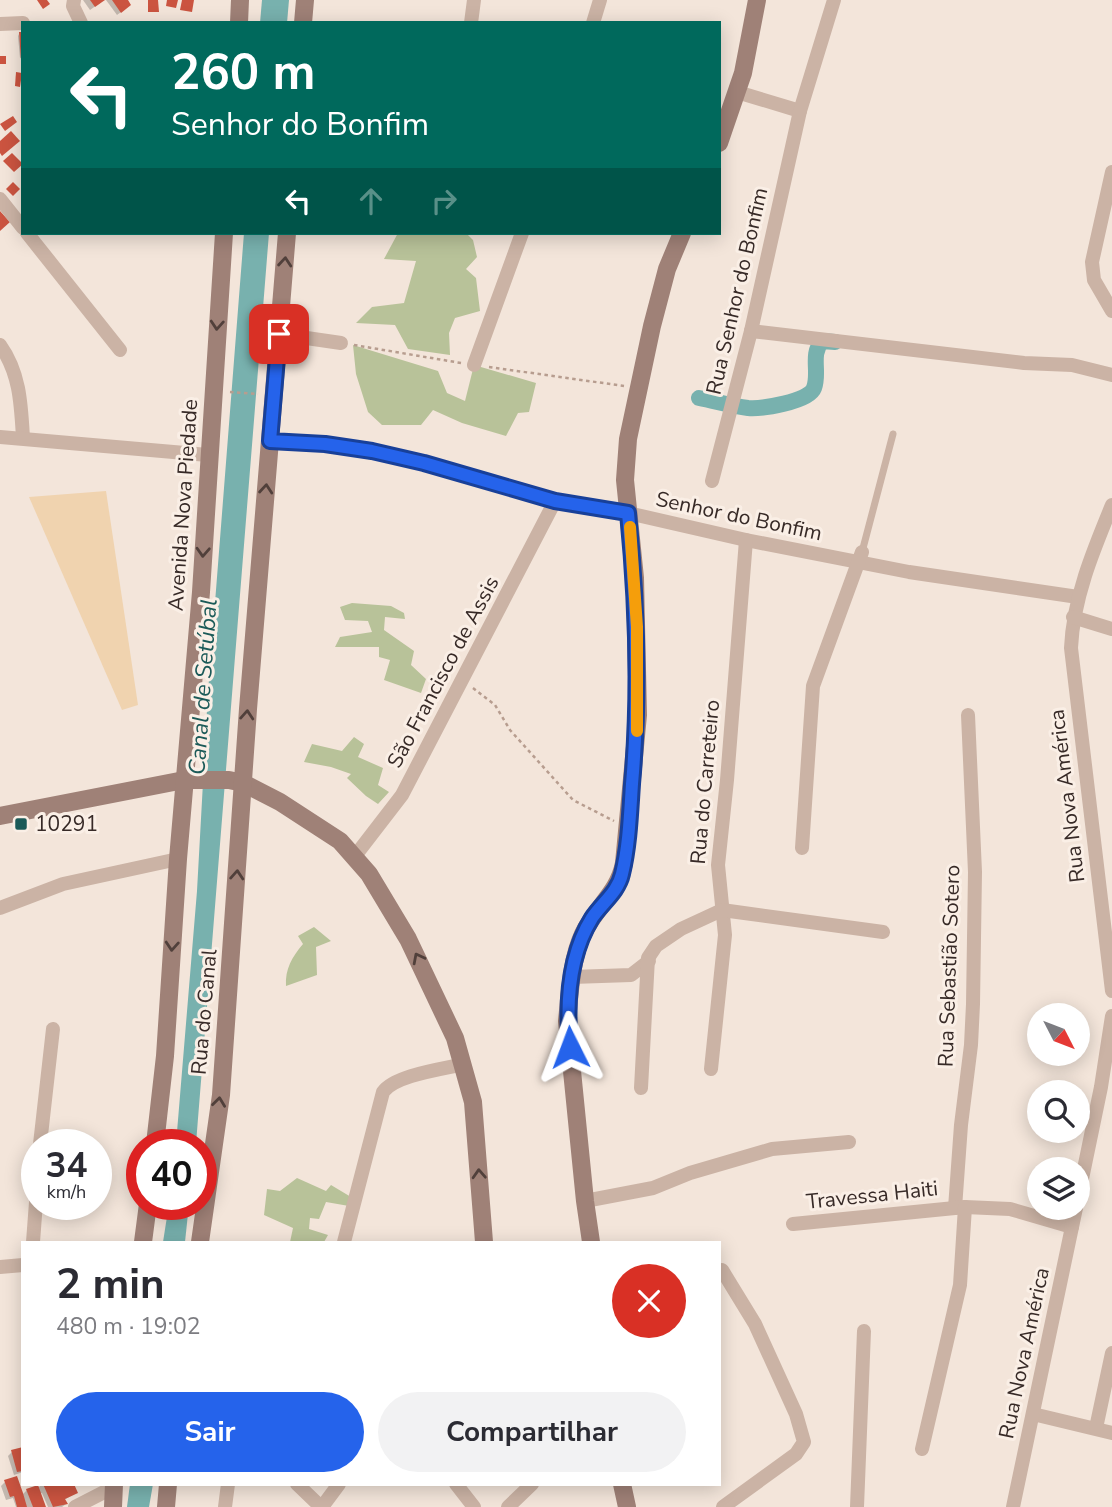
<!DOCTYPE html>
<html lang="pt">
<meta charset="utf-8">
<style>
body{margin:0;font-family:"Nunito Sans",sans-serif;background:#f2f2f3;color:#2b2b33;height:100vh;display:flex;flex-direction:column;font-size:26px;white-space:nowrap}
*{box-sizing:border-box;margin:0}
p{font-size:23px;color:#7c7c81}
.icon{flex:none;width:38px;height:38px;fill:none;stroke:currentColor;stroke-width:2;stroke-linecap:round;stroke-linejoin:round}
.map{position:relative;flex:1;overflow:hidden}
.panel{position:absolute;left:21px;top:1241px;width:700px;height:245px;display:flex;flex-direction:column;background:#fff;border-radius:0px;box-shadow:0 4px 18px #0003}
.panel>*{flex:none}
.top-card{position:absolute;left:21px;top:21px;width:700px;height:214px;border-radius:0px;box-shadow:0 4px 18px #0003;background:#00695c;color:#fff;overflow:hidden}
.needle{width:46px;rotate:132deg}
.fabs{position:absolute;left:1027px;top:1003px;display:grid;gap:14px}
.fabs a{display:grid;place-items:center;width:63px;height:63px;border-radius:50%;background:#fff;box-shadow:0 4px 18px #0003;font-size:35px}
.speed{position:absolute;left:21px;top:1129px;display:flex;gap:14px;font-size:35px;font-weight:700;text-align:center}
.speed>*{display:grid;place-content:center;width:91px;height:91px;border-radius:50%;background:#fff;box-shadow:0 4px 18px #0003;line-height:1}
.speed small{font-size:18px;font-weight:400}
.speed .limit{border:10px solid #d22;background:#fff;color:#111}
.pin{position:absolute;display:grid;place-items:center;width:60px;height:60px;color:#fff;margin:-30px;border-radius:14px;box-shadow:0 4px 10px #0006}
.me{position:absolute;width:77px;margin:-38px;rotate:357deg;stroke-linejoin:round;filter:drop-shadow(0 0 5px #0008)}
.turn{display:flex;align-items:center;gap:24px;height:147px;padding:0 35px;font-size:32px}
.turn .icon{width:91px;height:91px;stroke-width:2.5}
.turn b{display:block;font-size:49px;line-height:60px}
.lanes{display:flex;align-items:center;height:66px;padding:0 35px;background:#0003;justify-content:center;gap:35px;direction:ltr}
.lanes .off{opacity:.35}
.round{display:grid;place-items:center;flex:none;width:74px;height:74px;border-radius:37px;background:#f2f2f3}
.overview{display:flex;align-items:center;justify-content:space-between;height:119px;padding:0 35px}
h1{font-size:42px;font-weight:700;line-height:52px}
.primary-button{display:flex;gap:14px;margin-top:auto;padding:14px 35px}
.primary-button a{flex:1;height:80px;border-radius:42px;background:#2563eb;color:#fff;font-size:28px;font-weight:700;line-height:80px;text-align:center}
.primary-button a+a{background:#f2f2f3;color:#2b2b33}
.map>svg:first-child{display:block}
.green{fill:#b8c299}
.sand{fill:#f0d3af}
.water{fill:#78b1ae}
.shadow{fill:#0003}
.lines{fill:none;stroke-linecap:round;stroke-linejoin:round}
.canal{stroke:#78b1ae;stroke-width:16}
.building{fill:#cb5440}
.path{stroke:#b79d8f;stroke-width:2.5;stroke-dasharray:3.5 3.5;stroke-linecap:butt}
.lane{stroke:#cbb3a5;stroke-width:7}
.street{stroke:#cbb3a5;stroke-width:14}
.secondary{stroke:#9f8177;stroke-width:18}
.oneway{stroke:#51403b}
.route-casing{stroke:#184099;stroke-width:18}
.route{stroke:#2563eb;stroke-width:12}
.slow{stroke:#f59e0b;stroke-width:12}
.poi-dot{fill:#1b5a58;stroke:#faefe6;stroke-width:2.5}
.labels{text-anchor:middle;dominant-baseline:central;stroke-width:6;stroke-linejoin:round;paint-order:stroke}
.street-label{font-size:21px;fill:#372a27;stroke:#faefe6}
.poi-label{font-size:21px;fill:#372a27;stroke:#faefe6;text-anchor:start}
.water-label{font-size:23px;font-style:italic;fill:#1b5a58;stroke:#faefe6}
</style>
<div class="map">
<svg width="1112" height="1507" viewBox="0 0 1112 1507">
<rect width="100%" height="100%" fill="#f3e5da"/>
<g class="green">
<path d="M398,233H466L473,240L477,257L466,269L476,278L480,311L455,318L449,333L450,355L408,349L395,325L356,323L372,307L404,303L416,261L384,259Z"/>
<path d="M353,345L438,371L447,393L465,401L474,365L536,383L529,412L518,413L506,436L462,423L433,410L421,425H382L368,412L356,374Z"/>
<path d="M352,603L391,606L404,613L405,619L385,617L384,630L414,651L411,665L426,679L421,693L384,680L390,660L379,657V647H335L340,637L372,632L368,621L345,620L340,607Z"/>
<path d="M354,737L364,744L358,757L383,768L378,785L389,792L378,804L366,796L347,778L351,774L331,767L304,762L312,744L342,751Z"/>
<path d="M314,927L331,941L316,947L317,975L286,986C285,969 292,957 303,944L298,936Z"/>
<path d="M297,1178L326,1191L331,1185L351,1197L349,1206L326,1202L319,1219L310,1218L309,1229L328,1235L324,1242H290L293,1228L264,1215L267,1189L280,1191Z"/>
</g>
<path class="sand" d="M106,491L138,705L122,710L29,497Z"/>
<g class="water">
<path d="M262,0H289L287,23H260Z"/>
<path d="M244,233H269L197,1131L196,1144H176L197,891L208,692Z"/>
<path d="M169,1204H189L185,1242H163Z"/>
<path d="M130,1484H153L149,1507H127Z"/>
</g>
<g class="shadow">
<path d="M83,0H104L90,10Z"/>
<path d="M106,0H125V9L117,15Z"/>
<path d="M19,34L23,57L20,58L18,36Z"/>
<path d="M23,1451V1472L14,1475L8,1456L12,1452Z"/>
<path d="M5,1482L22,1495L27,1490L37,1489L42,1484H72L76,1493L64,1500L66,1504L62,1507H48L42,1493L39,1494L44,1507H16L13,1498L6,1500L1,1486Z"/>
</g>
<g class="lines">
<path class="canal" d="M699,398C715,401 731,406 748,408C761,409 809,402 814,388C820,372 810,355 822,341L835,342"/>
</g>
<g class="building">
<path d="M37,0H47L50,4L43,9Z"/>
<path d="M90,0H105L95,7Z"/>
<path d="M112,0H128L131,5L121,13Z"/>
<path d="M148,0H158L159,12H148Z"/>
<path d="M167,0H178L176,8L166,6Z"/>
<path d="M182,0H194L192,12L180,10Z"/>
<path d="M19,32H23V60H21Z"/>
<rect x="0" y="56" width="6" height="8"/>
<path d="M16,72L22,73L20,87L15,86Z"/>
<path d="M13,116L17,122L5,131L0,124Z"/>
<path d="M11,131L20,141L2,156L0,153V141Z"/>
<path d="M12,153L23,164L14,172L3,161Z"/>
<path d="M13,182L20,189L13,196L6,189Z"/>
<path d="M0,211L10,222L0,231Z"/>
<path d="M23,1447V1471L17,1472L11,1450Z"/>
<path d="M17,1476L23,1493L27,1507H17L14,1496L10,1497L4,1480Z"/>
<path d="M43,1484H74L78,1493L65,1499L68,1504L53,1507Z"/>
<path d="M38,1485L46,1507H33L26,1489Z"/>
</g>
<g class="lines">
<g class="path">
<path d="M354,345L461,363"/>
<path d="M489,367L624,386"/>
<path d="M230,392L258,394"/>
<path d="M473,688L495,705L510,730L573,800L614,821"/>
</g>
<path class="lane" d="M862,552L893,434"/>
<g class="street">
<path d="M74,0L73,6L81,23"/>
<path d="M471,23L474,0"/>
<path d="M593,23L600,0"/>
<path d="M0,24L23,23"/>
<path d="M737,92L800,111"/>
<path d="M1112,172L1092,262L1094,280L1112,311"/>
<path d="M0,199L23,228"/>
<path d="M27,233L120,350"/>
<path d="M751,331L1024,363L1072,365L1112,375"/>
<path d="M279,334L341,343"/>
<path d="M0,345C20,373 21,404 23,438"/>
<path d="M474,365L522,233"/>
<path d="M0,437L208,455"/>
<path d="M270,441L325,444L372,451L424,463L555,501L628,513L746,540L909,572L1078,597"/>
<path d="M712,481L751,331L800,111L834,0"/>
<path d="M1112,505C1093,551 1073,599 1071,648L1112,991"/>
<path d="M1073,617L1112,629"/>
<path d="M802,848L813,686L862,552"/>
<path d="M355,856L402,795L555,501"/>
<path d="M0,908L63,884L178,859"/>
<path d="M572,977L631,975L649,961"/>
<path d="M711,1069L725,935L718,865L727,780L746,540"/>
<path d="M641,1088L648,958L656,946L681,929L722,910L883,932"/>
<path d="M40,1144L53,1029"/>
<path d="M1078,1198L1101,1087L1112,1016"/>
<path d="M585,1201L653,1188L690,1173L772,1149L849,1142"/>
<path d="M955,1208L961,1125L971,1045L973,1004L975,872L968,715"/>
<path d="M793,1224L965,1207L1010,1209L1072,1227"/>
<path d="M33,1242L37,1189"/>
<path d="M344,1242L383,1092C395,1075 443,1069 464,1064"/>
<path d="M0,1267L23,1265"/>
<path d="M722,1270L755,1324L796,1414L804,1442L796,1454L723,1507"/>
<path d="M1033,1414L1112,1433"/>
<path d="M1096,1428L1112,1353"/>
<path d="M922,1449L960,1285L965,1207"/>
<path d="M297,1484L321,1507"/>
<path d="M456,1484L474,1507"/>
<path d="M75,1507L114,1487"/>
<path d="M225,1507L228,1484"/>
<path d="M322,1507L339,1484"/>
<path d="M508,1507L532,1484"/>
<path d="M857,1507L864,1331"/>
<path d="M1013,1507L1076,1208"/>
</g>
<g class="secondary">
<path d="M239,23L240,0"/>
<path d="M303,23L305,0"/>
<path d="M719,143L743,73L757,0"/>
<path d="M0,816L184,780H229L243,783L280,802L340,841L369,874L408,939L455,1038L473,1102L484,1242"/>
<path d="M155,1144L165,1056L178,859L201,592L224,233"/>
<path d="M143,1242L148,1204"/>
<path d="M200,1242L221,1095L248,709L287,233"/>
<path d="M591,1242L585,1201L567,1021C570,992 571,960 583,934C596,906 618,894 624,863L638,715L635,578L625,480L628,439L652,326L667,269L682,233"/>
<path d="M622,1484L627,1507"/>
<path d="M113,1507L114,1484"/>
<path d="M166,1507L168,1484"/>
</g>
</g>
<defs><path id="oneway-chevron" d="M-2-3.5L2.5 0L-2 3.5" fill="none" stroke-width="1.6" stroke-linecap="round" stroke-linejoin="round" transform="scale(1.75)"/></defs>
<g class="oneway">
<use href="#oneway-chevron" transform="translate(285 262) rotate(-85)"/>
<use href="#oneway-chevron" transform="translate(217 325) rotate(94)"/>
<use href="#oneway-chevron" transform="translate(266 489) rotate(-85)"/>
<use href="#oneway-chevron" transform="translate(203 552) rotate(93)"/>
<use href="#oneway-chevron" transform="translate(247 715) rotate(-86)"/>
<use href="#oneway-chevron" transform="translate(237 875) rotate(-86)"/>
<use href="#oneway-chevron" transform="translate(172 946) rotate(94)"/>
<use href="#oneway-chevron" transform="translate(418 958) rotate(-117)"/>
<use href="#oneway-chevron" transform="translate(219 1102) rotate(-83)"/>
<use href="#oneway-chevron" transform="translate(479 1174) rotate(-93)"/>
</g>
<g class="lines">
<defs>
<path id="route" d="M279,334L270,441L325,444L372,451L424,463L555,501L628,513C637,604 640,693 632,784C630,814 629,845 622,874C618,892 602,903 592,918C569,955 566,1004 570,1047"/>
</defs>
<use href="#route" class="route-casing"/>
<use href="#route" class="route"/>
<path class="slow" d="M630,527L637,627V731"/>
</g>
<rect class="poi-dot" x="14" y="817" width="14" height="14" rx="3.5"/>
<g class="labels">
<g class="street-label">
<text transform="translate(737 291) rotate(-77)">Rua Senhor do Bonfim</text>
<text transform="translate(183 505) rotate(-86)">Avenida Nova Piedade</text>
<text transform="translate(739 516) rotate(12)">Senhor do Bonfim</text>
<text transform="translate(443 672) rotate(-62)">São Francisco de Assis</text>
<text transform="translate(705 782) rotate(-85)">Rua do Carreteiro</text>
<text transform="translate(1067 796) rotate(-97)">Rua Nova América</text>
<text transform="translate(949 966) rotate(-88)">Rua Sebastião Sotero</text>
<text transform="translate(204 1012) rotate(-85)">Rua do Canal</text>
<text transform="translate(872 1195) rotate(-6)">Travessa Haiti</text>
<text transform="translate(1024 1353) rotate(-78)">Rua Nova América</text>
</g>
<g class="poi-label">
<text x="35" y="824">10291</text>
</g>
<g class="water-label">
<text transform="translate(203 687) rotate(-86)">Canal de Setúbal</text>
</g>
</g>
</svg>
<div class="fabs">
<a><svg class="needle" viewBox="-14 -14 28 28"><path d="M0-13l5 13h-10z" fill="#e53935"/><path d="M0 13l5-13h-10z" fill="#7c7c81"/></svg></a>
<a><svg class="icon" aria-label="search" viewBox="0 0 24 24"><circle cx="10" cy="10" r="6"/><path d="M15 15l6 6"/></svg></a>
<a><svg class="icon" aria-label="layers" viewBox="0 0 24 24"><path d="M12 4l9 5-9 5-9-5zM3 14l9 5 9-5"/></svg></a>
</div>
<div class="speed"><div>34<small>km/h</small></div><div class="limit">40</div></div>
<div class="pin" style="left:279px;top:334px;background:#d93025"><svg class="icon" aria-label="arrive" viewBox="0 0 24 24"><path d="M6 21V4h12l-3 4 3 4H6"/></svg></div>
<svg class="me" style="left:570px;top:1047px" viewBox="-20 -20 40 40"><path d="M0-17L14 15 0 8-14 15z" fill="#2563eb" stroke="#fff" stroke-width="4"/></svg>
<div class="top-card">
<div class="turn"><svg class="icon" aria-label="left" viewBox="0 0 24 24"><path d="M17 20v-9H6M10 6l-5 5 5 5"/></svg><div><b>260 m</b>Senhor do Bonfim</div></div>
<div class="lanes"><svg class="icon" aria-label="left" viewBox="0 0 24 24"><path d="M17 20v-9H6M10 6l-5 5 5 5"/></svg><svg class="icon off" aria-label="ahead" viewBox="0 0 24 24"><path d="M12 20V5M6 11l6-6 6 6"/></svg><svg class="icon off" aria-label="right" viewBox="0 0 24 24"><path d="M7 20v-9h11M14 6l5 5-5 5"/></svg></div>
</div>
<section class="panel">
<div class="overview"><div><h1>2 min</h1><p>480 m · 19:02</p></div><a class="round" style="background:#d93025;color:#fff"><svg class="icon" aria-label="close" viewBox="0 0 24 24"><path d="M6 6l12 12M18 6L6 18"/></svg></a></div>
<div class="primary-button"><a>Sair</a><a>Compartilhar</a></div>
</section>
</div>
